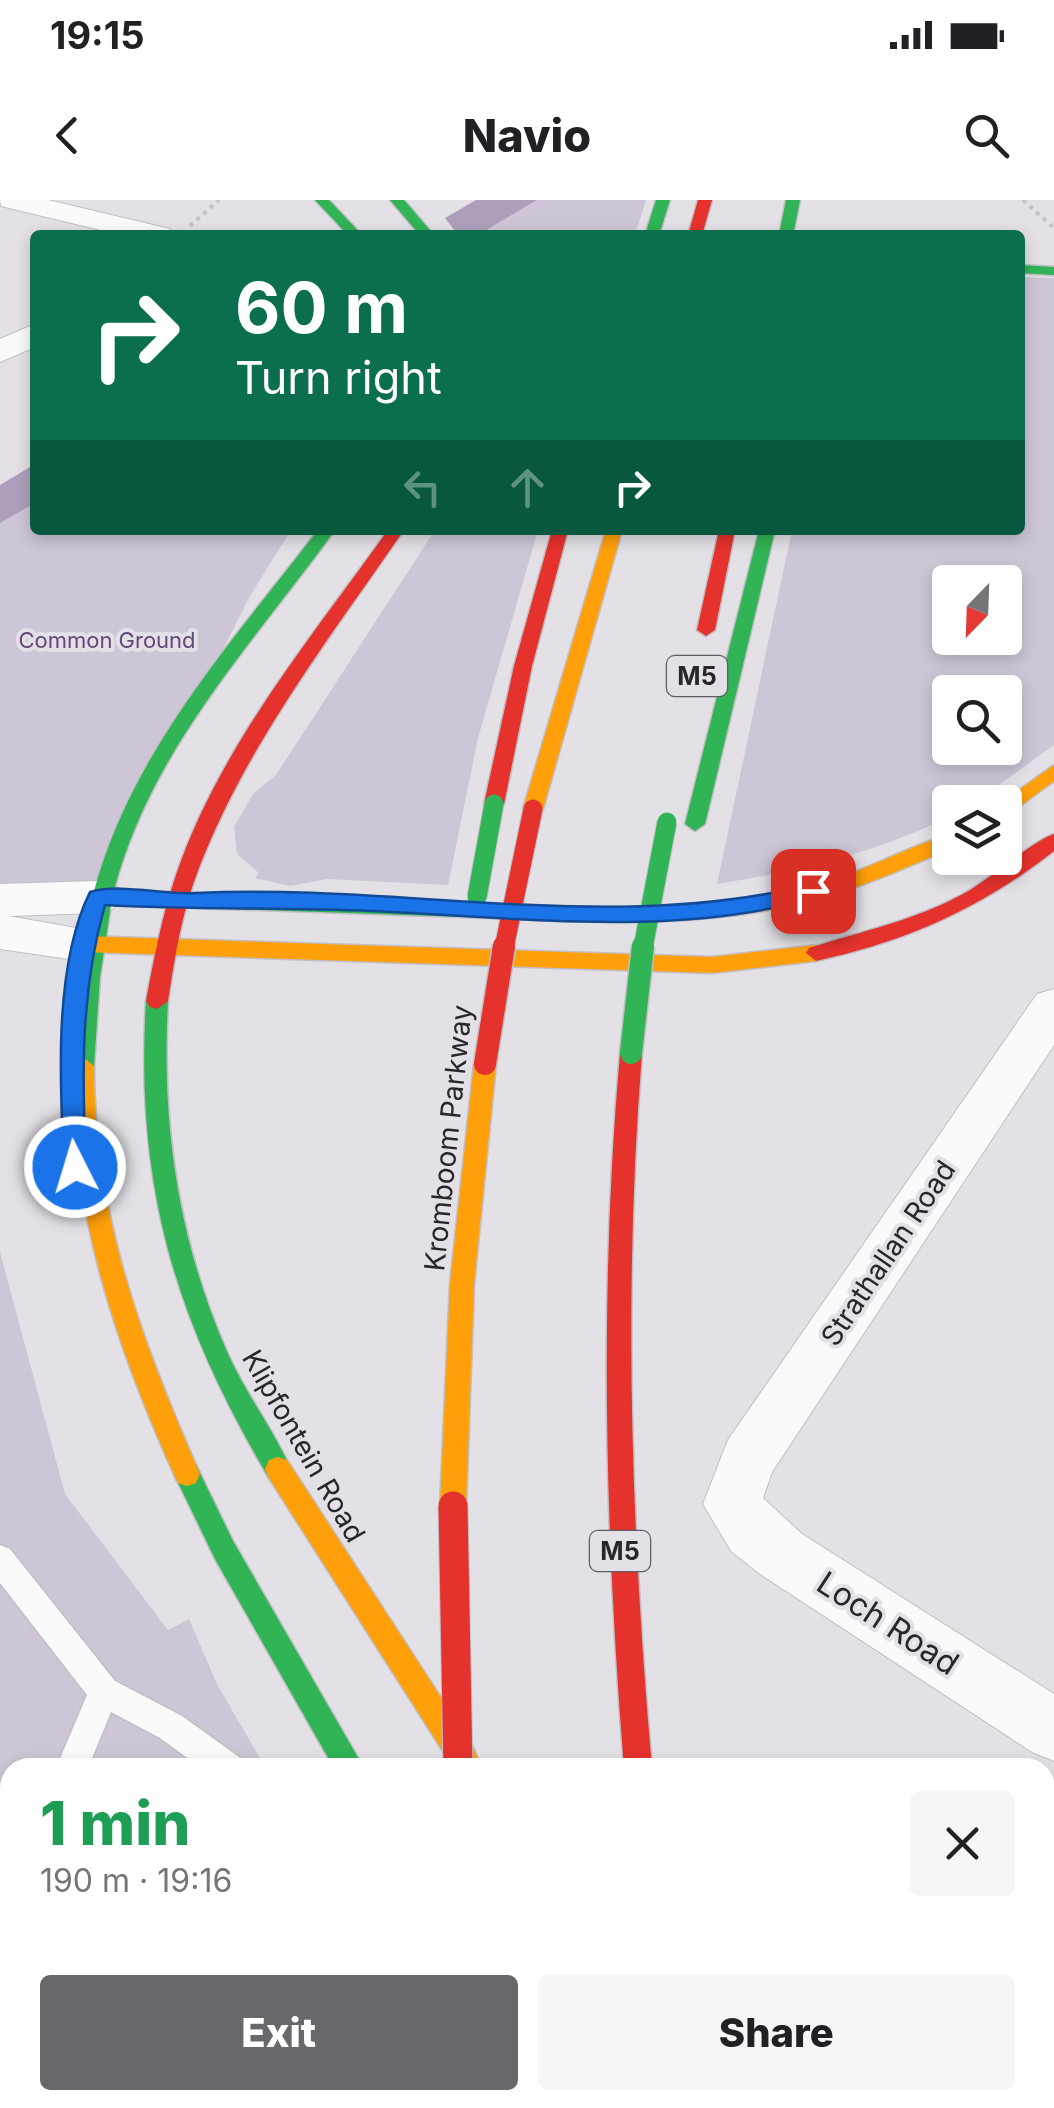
<!DOCTYPE html>
<meta charset="utf-8">
<style>
body{margin:0;font-family:Inter,sans-serif;background:#f6f6f6;color:#202124;height:100vh;display:flex;flex-direction:column;font-size:38px;white-space:nowrap}
*{box-sizing:border-box;margin:0}
p{font-size:32px;color:#757577}
.icon{flex:none;width:55px;height:55px;fill:none;stroke:currentColor;stroke-width:2;stroke-linecap:round;stroke-linejoin:round}
.map{position:relative;flex:1;overflow:hidden}
.panel{position:absolute;left:0px;top:1558px;width:1055px;height:352px;display:flex;flex-direction:column;background:#fff;border-radius:30px 30px 0 0;box-shadow:0 5px 15px #0003}
.panel>*{flex:none}
.hud{position:absolute;left:30px;top:30px;width:995px;height:305px;border-radius:10px;box-shadow:0 5px 15px #0003;background:#0b6e4f;color:#fff;overflow:hidden}
.needle{width:65px;rotate:203deg}
.controls{position:absolute;left:932px;top:365px;display:grid;gap:20px}
.controls a{display:grid;place-items:center;width:90px;height:90px;border-radius:10px;background:#fff;box-shadow:0 5px 15px #0003;font-size:50px}
.pin{position:absolute;display:grid;place-items:center;width:85px;height:85px;color:#fff;margin:-42px;border-radius:20px;box-shadow:0 5px 15px #0006}
.me{position:absolute;width:110px;margin:-55px;rotate:355deg;stroke-linejoin:round;filter:drop-shadow(0 0 8px #0008)}
.turn{display:flex;align-items:center;gap:35px;height:210px;padding:0 40px;font-size:45px}
.turn .icon{width:130px;height:130px;stroke-width:2.5}
.turn b{display:block;font-size:70px;line-height:85px}
.lanes{display:flex;align-items:center;height:95px;padding:0 40px;background:#0003;justify-content:center;gap:50px;direction:ltr}
.lanes .off{opacity:.35}
.round{display:grid;place-items:center;flex:none;width:105px;height:105px;border-radius:10px;background:#f6f6f6}
.headline{display:flex;align-items:center;justify-content:space-between;height:170px;padding:0 40px}
h1{font-size:60px;font-weight:800;line-height:75px;color:#1e9e55}
.action{display:flex;gap:20px;margin-top:auto;padding:20px 40px}
.action a{flex:1;height:115px;border-radius:10px;background:#69676b;color:#fff;font-size:40px;font-weight:800;line-height:115px;text-align:center}
.action a+a{background:#f6f6f6;color:#202124}
.status{display:flex;justify-content:space-between;align-items:center;height:70px;padding:0 50px;background:#fff;direction:ltr}
.status svg{height:28px;fill:currentColor}
header{display:flex;justify-content:space-between;align-items:center;height:130px;padding:0 40px;background:#fff;font-size:45px;font-weight:800}
.map>svg:first-child{display:block}
.green{fill:#cec6d6;fill-rule:evenodd}
.water{fill:#ad9fbb}
.lines{fill:none;stroke-linecap:round;stroke-linejoin:round}
.lane-casing{stroke:#c1bfc3;stroke-width:3}
.street-casing{stroke:#c1bfc3;stroke-width:2}
.fast-casing{stroke:#c1bfc3;stroke-width:3}
.slow-casing{stroke:#c1bfc3;stroke-width:3}
.jam-casing{stroke:#c1bfc3;stroke-width:3}
.path{stroke:#c4c3c4;stroke-width:4;stroke-dasharray:4 5;stroke-linecap:butt}
.lane{fill:#fbfafb;fill-rule:evenodd}
.street{fill:#fbfafb;fill-rule:evenodd}
.fast{fill:#30b455;fill-rule:evenodd}
.slow{fill:#ff9f0a;fill-rule:evenodd}
.jam{fill:#e5322d;fill-rule:evenodd}
.fast-bridge-far1-casing{stroke:#c1bfc3;stroke-width:21;stroke-linecap:butt}
.fast-bridge-casing{stroke:#c1bfc3;stroke-width:25;stroke-linecap:butt}
.jam-bridge-far2-casing{stroke:#c1bfc3;stroke-width:21;stroke-linecap:butt}
.jam-bridge-far1-casing{stroke:#c1bfc3;stroke-width:25;stroke-linecap:butt}
.jam-bridge-casing{stroke:#c1bfc3;stroke-width:31;stroke-linecap:butt}
.fast-bridge-far1{stroke:#30b455;stroke-width:19}
.fast-bridge{stroke:#30b455;stroke-width:22}
.jam-bridge-far2{stroke:#e5322d;stroke-width:19}
.jam-bridge-far1{stroke:#e5322d;stroke-width:22}
.jam-bridge{stroke:#e5322d;stroke-width:29}
.route{fill:#1a73e8;stroke:#114b97;stroke-width:2.5}
.labels{text-anchor:middle;dominant-baseline:central;stroke-width:8;stroke-linejoin:round;paint-order:stroke}
.far-park-label{font-size:22px;fill:#64487c;stroke:#e3e0e7}
.shield{fill:#e3e0e7;stroke:#5f5e62;stroke-width:2.5}
.shield-label{font-size:25px;font-weight:bold;fill:#272629}
.street-label{font-size:28px;fill:#272629;stroke:#e3e0e7}
.near-street-label{font-size:32px;fill:#272629;stroke:#e3e0e7}
</style>
<div class="status"><b>19:15</b><svg viewBox="0 0 49 12"><path d="M0 12V9h3v3zM5 12V6h3v6zM10 12V3h3v9zM15 12V0h3v12zM26 1h20v11H26zM47 4h2v5h-2z"/></svg></div>
<header><svg class="icon" aria-label="back" viewBox="0 0 24 24"><path d="M15 5l-7 7 7 7"/></svg>Navio<svg class="icon" aria-label="search" viewBox="0 0 24 24"><circle cx="10" cy="10" r="6"/><path d="M15 15l6 6"/></svg></header>
<div class="map">
<svg width="1054" height="1908" viewBox="0 0 1054 1908">
<rect width="100%" height="100%" fill="#e3e1e6"/>
<g class="green">
<path d="M537,0H646L635,35H478Z"/>
<path d="M1020,77L1054,78V545L975,602H950V616C877,653 798,671 717,684L792,330H1020ZM950,382H1005V438H950ZM950,492H1005V548H950Z"/>
<path d="M35,275V330H291L250,396L97,697L0,701V299Z"/>
<path d="M435,330H538L478,538L448,685L327,679L290,686L255,678L259,673L237,654L234,627L253,594L276,575Z"/>
<path d="M0,1052L65,1294L168,1430L189,1419L217,1484L265,1567L10,1568V1900H404V1908H0Z"/>
</g>
<g class="water">
<path d="M476,0H537L478,35H458L445,18Z"/>
<path d="M35,264V303L0,323V285Z"/>
</g>
<g class="lines">
<defs>
<g id="lane">
<path d="M0,1345L10,1349L115,1481L182,1516L239,1557L244,1568H201L160,1538L111,1512L88,1568H56L87,1495L0,1383Z"/>
<path d="M118,1900H171L175,1908H122Z"/>
<path d="M219,1900H304L305,1901L302,1908H215Z"/>
</g>
<g id="street">
<path d="M0,0H48L170,29L174,35H121L1,6Z"/>
<path d="M35,124V147L0,162V139Z"/>
<path d="M97,681L113,685L119,697L113,709L97,713L8,716L99,732L106,744L99,756L83,761L0,749V684Z"/>
<path d="M1054,789V845L772,1272L763,1298L802,1334L1054,1494V1561L1032,1552L760,1374L731,1351L703,1304L728,1240L1037,794Z"/>
</g>
<g id="fast">
<path d="M315,0H329L362,35H348Z"/>
<path d="M390,0H404L434,35H420Z"/>
<path d="M656,0H670L659,35H645Z"/>
<path d="M786,0H800L793,35H779Z"/>
<path d="M1020,65L1054,67V75L1020,73Z"/>
<path d="M318,330H335C252,445 151,549 114,690L493,704L503,711L493,718L111,705L100,777L94,866L91,872H75L72,866L80,777L92,703L87,697L94,691C132,551 232,442 318,330Z"/>
<path d="M759,330H775L705,624L695,631L685,624Z"/>
<path d="M157,793L168,801C161,924 178,1041 228,1154C246,1194 273,1229 291,1269L287,1278L278,1281L269,1278C175,1120 135,985 146,801Z"/>
<path d="M187,1262L196,1265L233,1341L364,1568H334L215,1359L174,1274L178,1265Z"/>
<rect x="466" y="1900" width="32" height="8"/>
</g>
<g id="slow">
<path d="M606,330H622L543,609L533,616L523,609Z"/>
<path d="M1054,565V581L1005,617V602H1002Z"/>
<path d="M950,634V649C905,668 861,688 814,700C710,728 599,723 493,718L483,711L493,704C599,708 710,713 814,686C861,673 904,648 950,634Z"/>
<path d="M83,736L712,757L816,745L826,753L816,761L712,773L83,752L73,744Z"/>
<path d="M485,855L496,864L474,1084L466,1306L462,1315L453,1318L444,1315L440,1306L450,1084L474,864Z"/>
<path d="M83,857L94,866C94,1013 141,1141 200,1274L196,1283L187,1286L178,1283C117,1149 71,1014 72,866Z"/>
<path d="M278,1257L287,1260L473,1547L477,1557L473,1567H453L269,1278L265,1269L269,1260Z"/>
<path d="M665,1900H697L698,1908H666Z"/>
</g>
<g id="jam">
<path d="M698,0H712L702,35H688Z"/>
<path d="M388,330H404C329,439 247,544 199,668C182,711 175,756 168,801L157,809L150,807L146,801C154,758 162,716 176,675C219,548 311,438 388,330Z"/>
<path d="M552,330H568L532,466L504,604L494,611L484,604L514,466Z"/>
<path d="M719,330H735L715,430L706,436L697,430Z"/>
<path d="M1054,634V651C982,708 905,742 816,761L806,753L809,748C862,731 913,721 963,694C989,680 1031,642 1054,634Z"/>
<path d="M631,844L642,853C623,1092 631,1329 652,1568H624C605,1329 599,1092 620,853Z"/>
<path d="M534,1900H568L571,1908H537Z"/>
</g>
</defs>
<use href="#lane" class="lane-casing"/>
<use href="#street" class="street-casing"/>
<use href="#fast" class="fast-casing"/>
<use href="#slow" class="slow-casing"/>
<use href="#jam" class="jam-casing"/>
<g class="path">
<path d="M1023,0L1054,28"/>
<path d="M190,26L219,0"/>
</g>
<use href="#lane" class="lane"/>
<use href="#street" class="street"/>
<use href="#fast" class="fast"/>
<use href="#slow" class="slow"/>
<use href="#jam" class="jam"/>
<defs>
<g id="fast-bridge-far1">
<path d="M477,697L494,604"/>
<path d="M643,748L667,622"/>
</g>
<path id="fast-bridge" d="M631,853L643,746"/>
<path id="jam-bridge-far2" d="M504,748L533,609"/>
<path id="jam-bridge-far1" d="M485,864L504,746"/>
<path id="jam-bridge" d="M453,1306L458,1568"/>
</defs>
<use href="#fast-bridge-far1" class="fast-bridge-far1-casing"/>
<use href="#fast-bridge" class="fast-bridge-casing"/>
<use href="#jam-bridge-far2" class="jam-bridge-far2-casing"/>
<use href="#jam-bridge-far1" class="jam-bridge-far1-casing"/>
<use href="#jam-bridge" class="jam-bridge-casing"/>
<use href="#fast-bridge-far1" class="fast-bridge-far1"/>
<use href="#fast-bridge" class="fast-bridge"/>
<use href="#jam-bridge-far2" class="jam-bridge-far2"/>
<use href="#jam-bridge-far1" class="jam-bridge-far1"/>
<use href="#jam-bridge" class="jam-bridge"/>
</g>
<path class="route" d="M813,684L820,686V696C681,739 515,717 372,711C282,707 194,710 105,705C80,792 82,878 86,967L75,976L64,967C60,886 53,766 90,692C121,683 163,695 196,693C400,683 612,735 813,684Z"/>
<g class="labels">
<g class="far-park-label">
<text x="107" y="440">Common Ground</text>
</g>
<g class="shield">
<rect x="667" y="456" width="60" height="40" rx="8"/>
<rect x="590" y="1331" width="60" height="40" rx="8"/>
</g>
<g class="shield-label">
<text x="697" y="476">M5</text>
<text x="620" y="1351">M5</text>
</g>
<g class="street-label">
<text transform="translate(448 938) rotate(-84)">Kromboom Parkway</text>
<text transform="translate(888 1053) rotate(-56)">Strathallan Road</text>
<text transform="translate(304 1246) rotate(60)">Klipfontein Road</text>
</g>
<g class="near-street-label">
<text transform="translate(888 1423) rotate(33)">Loch Road</text>
</g>
</g>
</svg>
<div class="controls">
<a><svg class="needle" viewBox="-14 -14 28 28"><path d="M0-13l5 13h-10z" fill="#e53935"/><path d="M0 13l5-13h-10z" fill="#757577"/></svg></a>
<a><svg class="icon" aria-label="search" viewBox="0 0 24 24"><circle cx="10" cy="10" r="6"/><path d="M15 15l6 6"/></svg></a>
<a><svg class="icon" aria-label="layers" viewBox="0 0 24 24"><path d="M12 4l9 5-9 5-9-5zM3 14l9 5 9-5"/></svg></a>
</div>
<div class="pin" style="left:813px;top:691px;background:#d93025"><svg class="icon" aria-label="arrive" viewBox="0 0 24 24"><path d="M6 21V4h12l-3 4 3 4H6"/></svg></div>
<svg class="me" style="left:75px;top:967px" viewBox="-20 -20 40 40"><circle r="17" fill="#1a73e8" stroke="#fff" stroke-width="3"/><path d="M0-11L8 9 0 5-8 9z" fill="#fff"/></svg>
<div class="hud">
<div class="turn"><svg class="icon" aria-label="right" viewBox="0 0 24 24"><path d="M7 20v-9h11M14 6l5 5-5 5"/></svg><div><b>60 m</b>Turn right</div></div>
<div class="lanes"><svg class="icon off" aria-label="left" viewBox="0 0 24 24"><path d="M17 20v-9H6M10 6l-5 5 5 5"/></svg><svg class="icon off" aria-label="ahead" viewBox="0 0 24 24"><path d="M12 20V5M6 11l6-6 6 6"/></svg><svg class="icon" aria-label="right" viewBox="0 0 24 24"><path d="M7 20v-9h11M14 6l5 5-5 5"/></svg></div>
</div>
<section class="panel">
<div class="headline"><div><h1>1 min</h1><p>190 m · 19:16</p></div><a class="round"><svg class="icon" aria-label="close" viewBox="0 0 24 24"><path d="M6 6l12 12M18 6L6 18"/></svg></a></div>
<div class="action"><a>Exit</a><a>Share</a></div>
</section>
</div>
